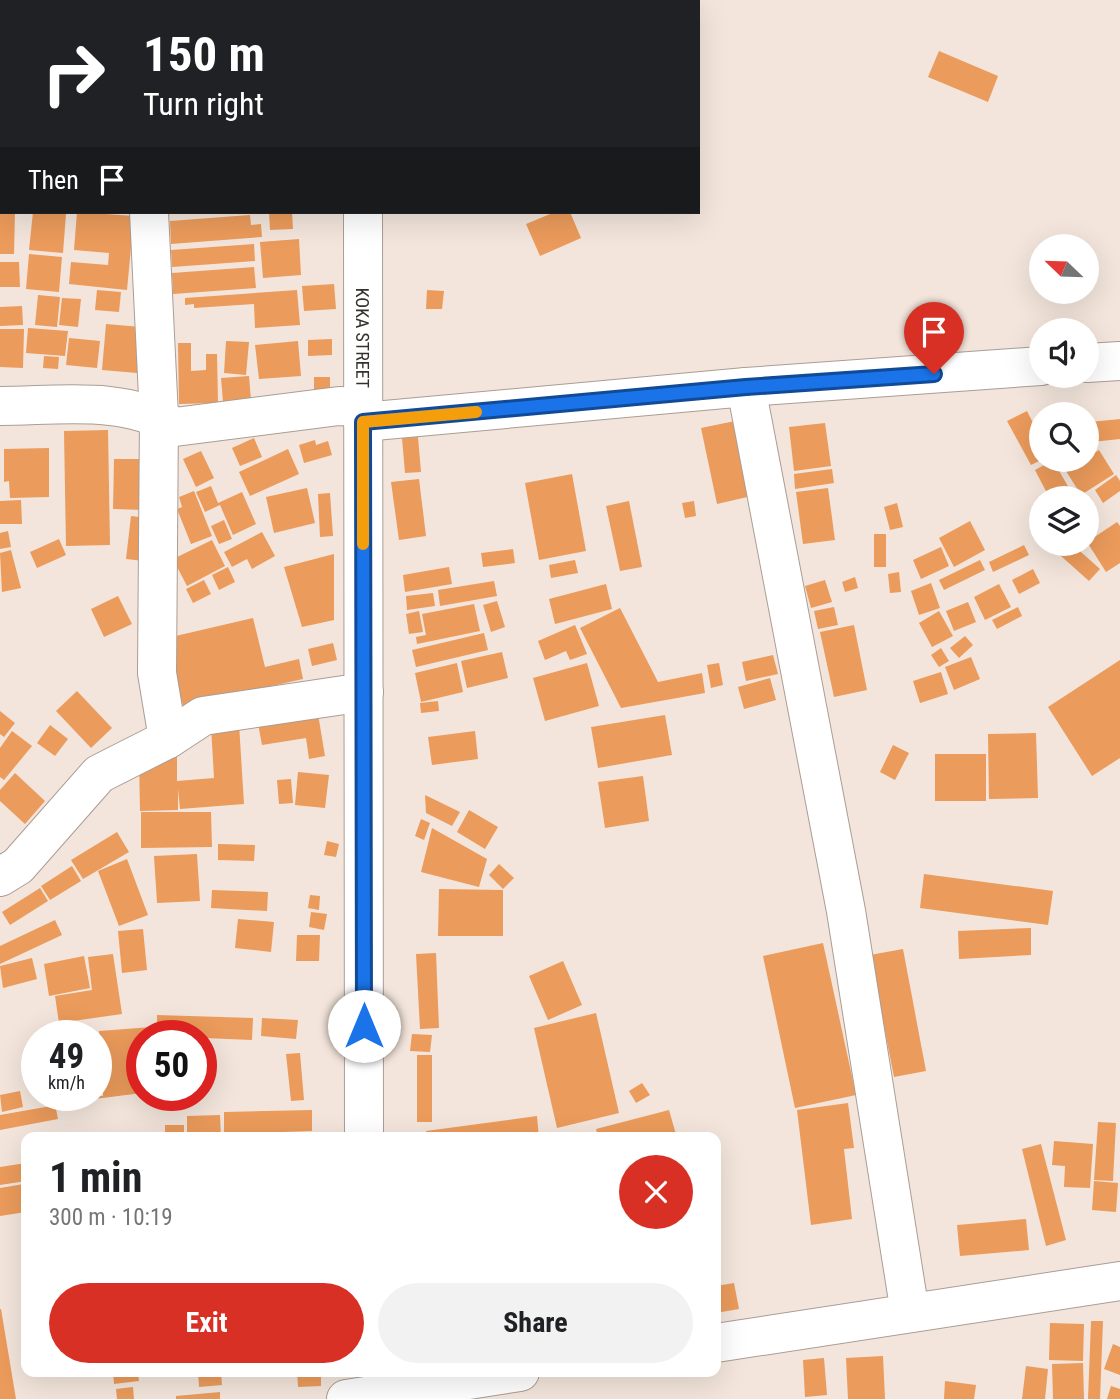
<!DOCTYPE html>
<meta charset="utf-8">
<style>
body{margin:0;font-family:"Roboto Condensed",sans-serif;background:#f2f2f2;color:#202124;height:100vh;display:flex;flex-direction:column;font-size:26px;white-space:nowrap}
*{box-sizing:border-box;margin:0}
p{font-size:23px;color:#757577}
.icon{flex:none;width:38px;height:38px;fill:none;stroke:currentColor;stroke-width:2;stroke-linecap:round;stroke-linejoin:round}
.map{position:relative;flex:1;overflow:hidden}
.panel{position:absolute;left:21px;top:1132px;width:700px;height:245px;display:flex;flex-direction:column;background:#fff;border-radius:14px;box-shadow:0 7px 28px #0002}
.panel>*{flex:none}
.guide{position:absolute;left:0px;top:0px;width:700px;height:214px;box-shadow:0 7px 28px #0002;background:#202124;color:#fff;overflow:hidden}
.needle{width:46px;rotate:293deg}
.controls{position:absolute;left:1029px;top:234px;display:grid;gap:14px}
.controls a{display:grid;place-items:center;width:70px;height:70px;border-radius:50%;background:#fff;box-shadow:0 7px 28px #0002;font-size:35px}
.speed{position:absolute;left:21px;top:1020px;display:flex;gap:14px;font-size:35px;font-weight:700;text-align:center}
.speed>*{display:grid;place-content:center;width:91px;height:91px;border-radius:50%;background:#fff;box-shadow:0 7px 28px #0002;line-height:1}
.speed small{font-size:18px;font-weight:400}
.speed .limit{border:10px solid #d22;background:#fff;color:#111}
.pin{position:absolute;display:grid;place-items:center;width:60px;height:60px;color:#fff;margin:-72px -30px;border-radius:50% 50% 50% 0;rotate:-45deg;box-shadow:0 0 7px #0007}
.pin .icon{rotate:45deg}
.me{position:absolute;width:77px;margin:-38px;rotate:0deg;stroke-linejoin:round;filter:drop-shadow(0 0 5px #0008)}
.turn{display:flex;align-items:center;gap:24px;height:147px;padding:0 28px;font-size:32px}
.turn .icon{width:91px;height:91px;stroke-width:2.5}
.turn b{display:block;font-size:49px;line-height:60px}
.then{display:flex;align-items:center;height:66px;padding:0 28px;background:#0003;gap:14px;font-size:26px}
.round{display:grid;place-items:center;flex:none;width:74px;height:74px;border-radius:37px;background:#f2f2f2}
.overview{display:flex;align-items:center;justify-content:space-between;height:119px;padding:0 28px}
h1{font-size:42px;font-weight:700;line-height:52px}
.button{display:flex;gap:14px;margin-top:auto;padding:14px 28px}
.button a{flex:1;height:80px;border-radius:42px;background:#d93025;color:#fff;font-size:28px;font-weight:700;line-height:80px;text-align:center}
.button a+a{background:#f2f2f2;color:#202124}
.map>svg:first-child{display:block}
.building{fill:#eb9b5b}
.lines{fill:none;stroke-linecap:round;stroke-linejoin:round}
.minor-casing{stroke:#aa9d94;stroke-width:40}
.major-casing{stroke:#aa9d94;stroke-width:40}
.minor{stroke:#fff;stroke-width:38}
.major{stroke:#fff;stroke-width:38}
.route-casing{stroke:#114b97;stroke-width:18}
.route{stroke:#1a73e8;stroke-width:12}
.slow{stroke:#f59e0b;stroke-width:12}
.labels{text-anchor:middle;dominant-baseline:central;stroke-width:5;stroke-linejoin:round;paint-order:stroke}
.street-label{font-size:18px;fill:#36302d;stroke:#fef3eb}
</style>
<div class="map">
<svg width="1120" height="1399" viewBox="0 0 1120 1399">
<rect width="100%" height="100%" fill="#f3e5db"/>
<g class="building">
<path d="M939,51L998,76L988,102L928,77Z"/>
<path d="M0,212H15L14,254H0Z"/>
<path d="M33,212L66,214L63,253L29,250Z"/>
<path d="M77,212L134,216L127,290L69,284L71,262L108,265L109,253L74,250Z"/>
<path d="M269,212H292L293,229L270,230Z"/>
<path d="M555,212H570L581,238L540,256L526,224Z"/>
<path d="M250,215L251,225L261,224L262,237L171,244L170,221Z"/>
<path d="M299,239L301,275L263,278L260,242Z"/>
<path d="M254,244L255,261L172,267L171,250Z"/>
<path d="M29,254L62,257L59,292L26,289Z"/>
<path d="M0,262H19L20,287H0Z"/>
<path d="M254,267L256,288L173,294L172,273Z"/>
<path d="M334,284L336,309L304,311L302,286Z"/>
<path d="M97,290L121,292L119,312L95,310Z"/>
<path d="M297,290L300,325L255,328L254,304L194,308V304L185,305V298Z"/>
<path d="M427,290L444,291L442,309H426Z"/>
<path d="M38,295L60,297L57,327L35,325Z"/>
<path d="M62,298L81,299L78,327L59,325Z"/>
<path d="M22,306L23,325L0,326V307Z"/>
<path d="M106,324L141,327L137,373L102,370Z"/>
<path d="M28,328L68,331L65,356L26,353Z"/>
<path d="M0,329H24L23,368L0,367Z"/>
<path d="M69,338L100,341L97,368L66,365Z"/>
<path d="M332,339V355L308,356V340Z"/>
<path d="M226,341L249,342L246,375L224,373Z"/>
<path d="M298,341L301,376L259,379L255,345Z"/>
<path d="M178,343H191V371L206,370V354H217L218,403L179,404Z"/>
<path d="M44,356L59,357L58,369L43,368Z"/>
<path d="M249,376L251,400L223,402L221,378Z"/>
<rect x="314" y="377" width="16" height="14"/>
<path d="M1027,411L1041,439V460L1031,465L1007,421Z"/>
<path d="M1120,419V439L1092,442L1090,422Z"/>
<path d="M740,420L756,495L717,504L701,428Z"/>
<path d="M825,423L831,466L794,471L789,427Z"/>
<path d="M108,430L110,545L66,546L64,431Z"/>
<path d="M418,437L421,472L405,473L402,438Z"/>
<path d="M254,438L262,457L240,466L232,448Z"/>
<path d="M315,440L316,445L328,441L332,455L304,463L299,445Z"/>
<path d="M49,448V497L10,498L9,481L4,482V449Z"/>
<path d="M288,449L299,474L250,496L239,472Z"/>
<path d="M1099,450L1114,474L1081,495L1066,471Z"/>
<path d="M201,451L214,478L196,487L183,459Z"/>
<path d="M114,459H146L145,510L113,509Z"/>
<path d="M1053,460L1074,497L1071,499H1050L1035,470Z"/>
<path d="M832,469L834,483L795,489L794,474Z"/>
<path d="M572,474L586,551L539,560L525,483Z"/>
<path d="M1116,475L1120,481V491L1103,503L1095,490Z"/>
<path d="M419,479L426,536L399,540L391,482Z"/>
<path d="M211,486L218,503L242,492L256,524L233,535L220,505L205,512L196,492Z"/>
<path d="M307,488L315,523L274,533L266,497Z"/>
<path d="M828,488L835,540L803,544L796,492Z"/>
<path d="M194,491L212,536L191,544L177,509L182,507L179,497Z"/>
<path d="M330,493L333,536L320,537L318,494Z"/>
<path d="M21,500L22,524H0V501Z"/>
<path d="M629,501L642,567L620,571L606,506Z"/>
<path d="M694,501L696,516L685,518L682,503Z"/>
<path d="M897,503L903,527L890,530L884,507Z"/>
<path d="M131,516L148,518L144,561L126,559Z"/>
<path d="M224,520L232,539L219,544L211,526Z"/>
<path d="M970,521L985,550L954,567L939,538Z"/>
<path d="M1117,522L1120,526V563L1106,572L1087,542Z"/>
<path d="M8,531L11,547L0,549V533Z"/>
<path d="M262,532L275,556L252,569L247,559L232,567L224,552Z"/>
<rect x="874" y="534" width="12" height="33"/>
<path d="M59,539L66,555L37,568L30,552Z"/>
<path d="M212,540L225,566L187,586L173,559Z"/>
<path d="M1055,544H1072L1100,569L1089,581L1052,548Z"/>
<path d="M1024,545L1029,555L993,572L989,562Z"/>
<path d="M941,547L949,566L921,579L913,560Z"/>
<path d="M513,549L515,563L483,567L481,553Z"/>
<path d="M11,550L21,588L2,592L0,553Z"/>
<path d="M334,554V620L302,627L284,567Z"/>
<path d="M575,560L578,573L551,578L549,565Z"/>
<path d="M980,560L985,570L944,590L939,580Z"/>
<path d="M228,567L235,582L219,590L212,575Z"/>
<path d="M449,567L452,584L405,592L403,575Z"/>
<path d="M1033,569L1040,583L1019,594L1012,580Z"/>
<path d="M899,572L901,592L890,593L888,574Z"/>
<path d="M855,577L858,588L845,592L842,582Z"/>
<path d="M204,580L211,594L193,603L186,589Z"/>
<path d="M825,580L832,602L811,608L805,586Z"/>
<path d="M494,581L497,596L440,606L438,590Z"/>
<path d="M931,583L940,608L919,615L911,591Z"/>
<path d="M606,584L612,609L555,624L549,599Z"/>
<path d="M999,584L1011,607L985,620L974,597Z"/>
<path d="M433,593L435,606L407,610L406,596Z"/>
<path d="M118,596L132,624L104,637L91,609Z"/>
<path d="M497,601L505,627L491,632L483,605Z"/>
<path d="M968,602L976,622L954,631L946,611Z"/>
<path d="M474,604L480,631L417,644L416,637L426,635L422,614Z"/>
<path d="M834,607L838,625L818,629L814,611Z"/>
<path d="M1018,607L1022,616L997,629L992,620Z"/>
<path d="M620,608L658,682L702,673L705,693L621,708L580,628Z"/>
<path d="M419,611L423,632L409,634L406,614Z"/>
<path d="M939,611L953,636L932,647L919,623Z"/>
<path d="M253,618L265,667L299,659L303,679L183,706L167,638Z"/>
<path d="M575,625L587,654L570,660L566,651L545,660L538,641Z"/>
<path d="M854,625L867,690L834,697L820,632Z"/>
<path d="M484,633L488,650L416,667L412,650Z"/>
<path d="M965,636L973,645L959,658L950,648Z"/>
<path d="M333,643L337,660L312,666L308,649Z"/>
<path d="M941,648L949,661L939,667L931,655Z"/>
<path d="M502,652L508,678L467,688L461,661Z"/>
<path d="M773,655L778,674L746,681L742,662Z"/>
<path d="M971,657L980,679L954,690L945,667Z"/>
<path d="M1120,660V758L1092,776L1048,707Z"/>
<path d="M457,663L463,692L421,702L415,673Z"/>
<path d="M587,663L599,706L545,721L533,678Z"/>
<path d="M719,663L723,685L711,688L707,665Z"/>
<path d="M941,672L948,694L920,703L913,681Z"/>
<path d="M770,678L776,700L744,709L738,687Z"/>
<path d="M77,691L112,728L91,748L56,711Z"/>
<path d="M438,701L439,711L421,713L420,703Z"/>
<path d="M317,708L325,756L309,759L306,738L262,745L257,718Z"/>
<path d="M0,711L15,723L4,737L0,734Z"/>
<path d="M665,715L672,755L598,768L591,727Z"/>
<path d="M239,724L244,804L180,809L178,789V810L140,811L139,757L177,756V781L214,778L211,726Z"/>
<path d="M50,725L68,739L55,756L37,743Z"/>
<path d="M12,731L32,746L4,780L0,777V748Z"/>
<path d="M475,731L478,759L432,765L428,737Z"/>
<path d="M1036,733L1038,798L989,799L988,734Z"/>
<path d="M893,745L909,753L895,780L880,772Z"/>
<rect x="935" y="754" width="51" height="47"/>
<path d="M298,772L329,775L325,808L295,805Z"/>
<path d="M15,773L45,801L25,824L0,801V790Z"/>
<path d="M643,776L649,821L605,828L598,782Z"/>
<path d="M291,779L293,803L279,804L277,780Z"/>
<path d="M425,795L460,812L452,826L426,813Z"/>
<path d="M469,810L498,827L485,849L457,832Z"/>
<path d="M141,812H211L212,847L141,848Z"/>
<path d="M421,819L430,823L424,840L415,836Z"/>
<path d="M432,828L487,859L479,887L421,872Z"/>
<path d="M117,832L129,852L83,879L71,860Z"/>
<path d="M327,841L339,844L336,857L324,855Z"/>
<path d="M218,844L255,845L254,861L218,860Z"/>
<path d="M197,854L200,901L157,903L154,856Z"/>
<path d="M127,859L148,915L119,926L98,871Z"/>
<path d="M499,864L514,878L503,889L489,875Z"/>
<path d="M72,866L81,881L50,900L41,886Z"/>
<path d="M924,874L1053,891L1048,925L920,908Z"/>
<path d="M40,888L48,901L10,925L2,912Z"/>
<path d="M439,889L503,890V936H438Z"/>
<path d="M212,890L268,892L267,911L211,908Z"/>
<path d="M310,895L320,896L319,910L308,908Z"/>
<path d="M311,912L327,914L324,930L309,927Z"/>
<path d="M238,919L274,922L271,952L235,948Z"/>
<path d="M55,920L62,935L0,964V946Z"/>
<path d="M1031,928V955L959,959L958,931Z"/>
<path d="M143,929L147,970L122,973L118,931Z"/>
<path d="M297,935H320L319,961H296Z"/>
<path d="M823,943L856,1095L795,1108L763,956Z"/>
<path d="M903,949L926,1071L894,1077L870,955Z"/>
<path d="M436,953L439,1028L420,1029L416,954Z"/>
<path d="M113,954L122,1014L59,1023L55,996L92,990L88,957Z"/>
<path d="M84,956L90,988L49,996L44,964Z"/>
<path d="M32,958L37,979L3,988L0,966Z"/>
<path d="M563,961L582,1005L548,1020L529,976Z"/>
<path d="M596,1013L619,1113L557,1128L534,1028Z"/>
<path d="M157,1015L253,1018L252,1040L157,1036Z"/>
<path d="M262,1018L298,1020L296,1039L261,1036Z"/>
<path d="M152,1027V1036H142V1093L55,1104L58,1119L0,1130V1115L51,1106L50,1096H96L98,1082L100,1096H103L99,1031Z"/>
<path d="M412,1034L432,1035L430,1052L410,1051Z"/>
<path d="M300,1053L304,1100L291,1101L286,1054Z"/>
<rect x="417" y="1055" width="15" height="67"/>
<path d="M642,1083L650,1095L636,1103L629,1091Z"/>
<path d="M20,1091L23,1107L2,1112L0,1095Z"/>
<path d="M848,1103L854,1148L844,1149L852,1219L811,1225L797,1110Z"/>
<path d="M312,1110V1131L224,1134V1112Z"/>
<path d="M669,1110L677,1138H598L596,1129Z"/>
<path d="M220,1115L221,1138H187V1116Z"/>
<path d="M537,1116L539,1138H426V1131Z"/>
<path d="M1098,1122L1116,1123L1113,1181L1094,1180Z"/>
<rect x="165" y="1125" width="19" height="13"/>
<path d="M1054,1141L1093,1144L1090,1188L1064,1187L1065,1166L1052,1165Z"/>
<path d="M1041,1144L1066,1240L1046,1246L1022,1149Z"/>
<path d="M26,1163V1181L0,1185V1167Z"/>
<path d="M1094,1181L1118,1183L1116,1212L1092,1210Z"/>
<path d="M24,1184L26,1212L0,1216V1188Z"/>
<path d="M1026,1219L1029,1250L960,1256L957,1225Z"/>
<path d="M734,1283L739,1309L716,1313V1286Z"/>
<path d="M0,1309H1L16,1399H0Z"/>
<path d="M1091,1321H1103L1100,1399H1088Z"/>
<path d="M1050,1323L1084,1324L1083,1361L1049,1360Z"/>
<path d="M1113,1344L1120,1347V1375L1104,1369Z"/>
<path d="M883,1356L885,1399H848L846,1358Z"/>
<path d="M824,1358L827,1395L805,1397L803,1360Z"/>
<path d="M1083,1363L1084,1399H1053L1052,1364Z"/>
<path d="M1026,1366L1048,1369L1045,1399H1022Z"/>
<path d="M113,1372H138L139,1381L114,1384Z"/>
<path d="M198,1372H221L222,1385L199,1387Z"/>
<path d="M297,1372H321V1386L298,1387Z"/>
<path d="M945,1381L976,1385L974,1399H944Z"/>
<path d="M1111,1386L1120,1389V1399H1107Z"/>
<path d="M133,1387L134,1399H117L116,1389Z"/>
<path d="M220,1392V1399H176V1396Z"/>
</g>
<g class="lines">
<defs>
<g id="minor">
<path d="M137,0V2"/>
<path d="M0,167H2"/>
<path d="M1087,363L1120,361"/>
<path d="M746,387L846,911L910,1313"/>
<path d="M0,406C58,406 125,395 175,427L339,406L363,407"/>
<path d="M363,422L746,387L1041,366"/>
<path d="M168,739L203,716L364,692"/>
<path d="M0,877L18,866L99,774L168,739L157,673L159,417L149,212"/>
</g>
<g id="major">
<path d="M364,2V0"/>
<path id="s1" d="M363,212L364,1138"/>
<path d="M716,1343L1120,1281"/>
<path d="M346,1399L520,1372"/>
</g>
</defs>
<use href="#minor" class="minor-casing"/>
<use href="#major" class="major-casing"/>
<use href="#minor" class="minor"/>
<use href="#major" class="major"/>
</g>
<g class="lines">
<defs>
<path id="route" d="M364,1026L363,422L746,387L934,374"/>
</defs>
<use href="#route" class="route-casing"/>
<use href="#route" class="route"/>
<path class="slow" d="M363,544V422L476,412"/>
</g>
<g class="labels">
<g class="street-label">
<text stroke="none"><textPath href="#s1" startOffset="126">KOKA STREET</textPath></text>
</g>
</g>
</svg>
<div class="controls">
<a><svg class="needle" viewBox="-14 -14 28 28"><path d="M0-13l5 13h-10z" fill="#e53935"/><path d="M0 13l5-13h-10z" fill="#757577"/></svg></a>
<a><svg class="icon" aria-label="sound" viewBox="0 0 24 24"><path d="M4 9h4l5-4v14l-5-4H4zM17 9q2 3 0 6"/></svg></a>
<a><svg class="icon" aria-label="search" viewBox="0 0 24 24"><circle cx="10" cy="10" r="6"/><path d="M15 15l6 6"/></svg></a>
<a><svg class="icon" aria-label="layers" viewBox="0 0 24 24"><path d="M12 4l9 5-9 5-9-5zM3 14l9 5 9-5"/></svg></a>
</div>
<div class="speed"><div>49<small>km/h</small></div><div class="limit">50</div></div>
<div class="pin" style="left:934px;top:374px;background:#d93025"><svg class="icon" aria-label="arrive" viewBox="0 0 24 24"><path d="M6 21V4h12l-3 4 3 4H6"/></svg></div>
<svg class="me" style="left:364px;top:1026px" viewBox="-20 -20 40 40"><circle r="19" fill="#fff"/><path d="M0-13L10 11 0 6-10 11z" fill="#1a73e8"/></svg>
<div class="guide">
<div class="turn"><svg class="icon" aria-label="right" viewBox="0 0 24 24"><path d="M7 20v-9h11M14 6l5 5-5 5"/></svg><div><b>150 m</b>Turn right</div></div>
<div class="then">Then<svg class="icon" aria-label="arrive" viewBox="0 0 24 24"><path d="M6 21V4h12l-3 4 3 4H6"/></svg></div>
</div>
<section class="panel">
<div class="overview"><div><h1>1 min</h1><p>300 m · 10:19</p></div><a class="round" style="background:#d93025;color:#fff"><svg class="icon" aria-label="close" viewBox="0 0 24 24"><path d="M6 6l12 12M18 6L6 18"/></svg></a></div>
<div class="button"><a>Exit</a><a>Share</a></div>
</section>
</div>
